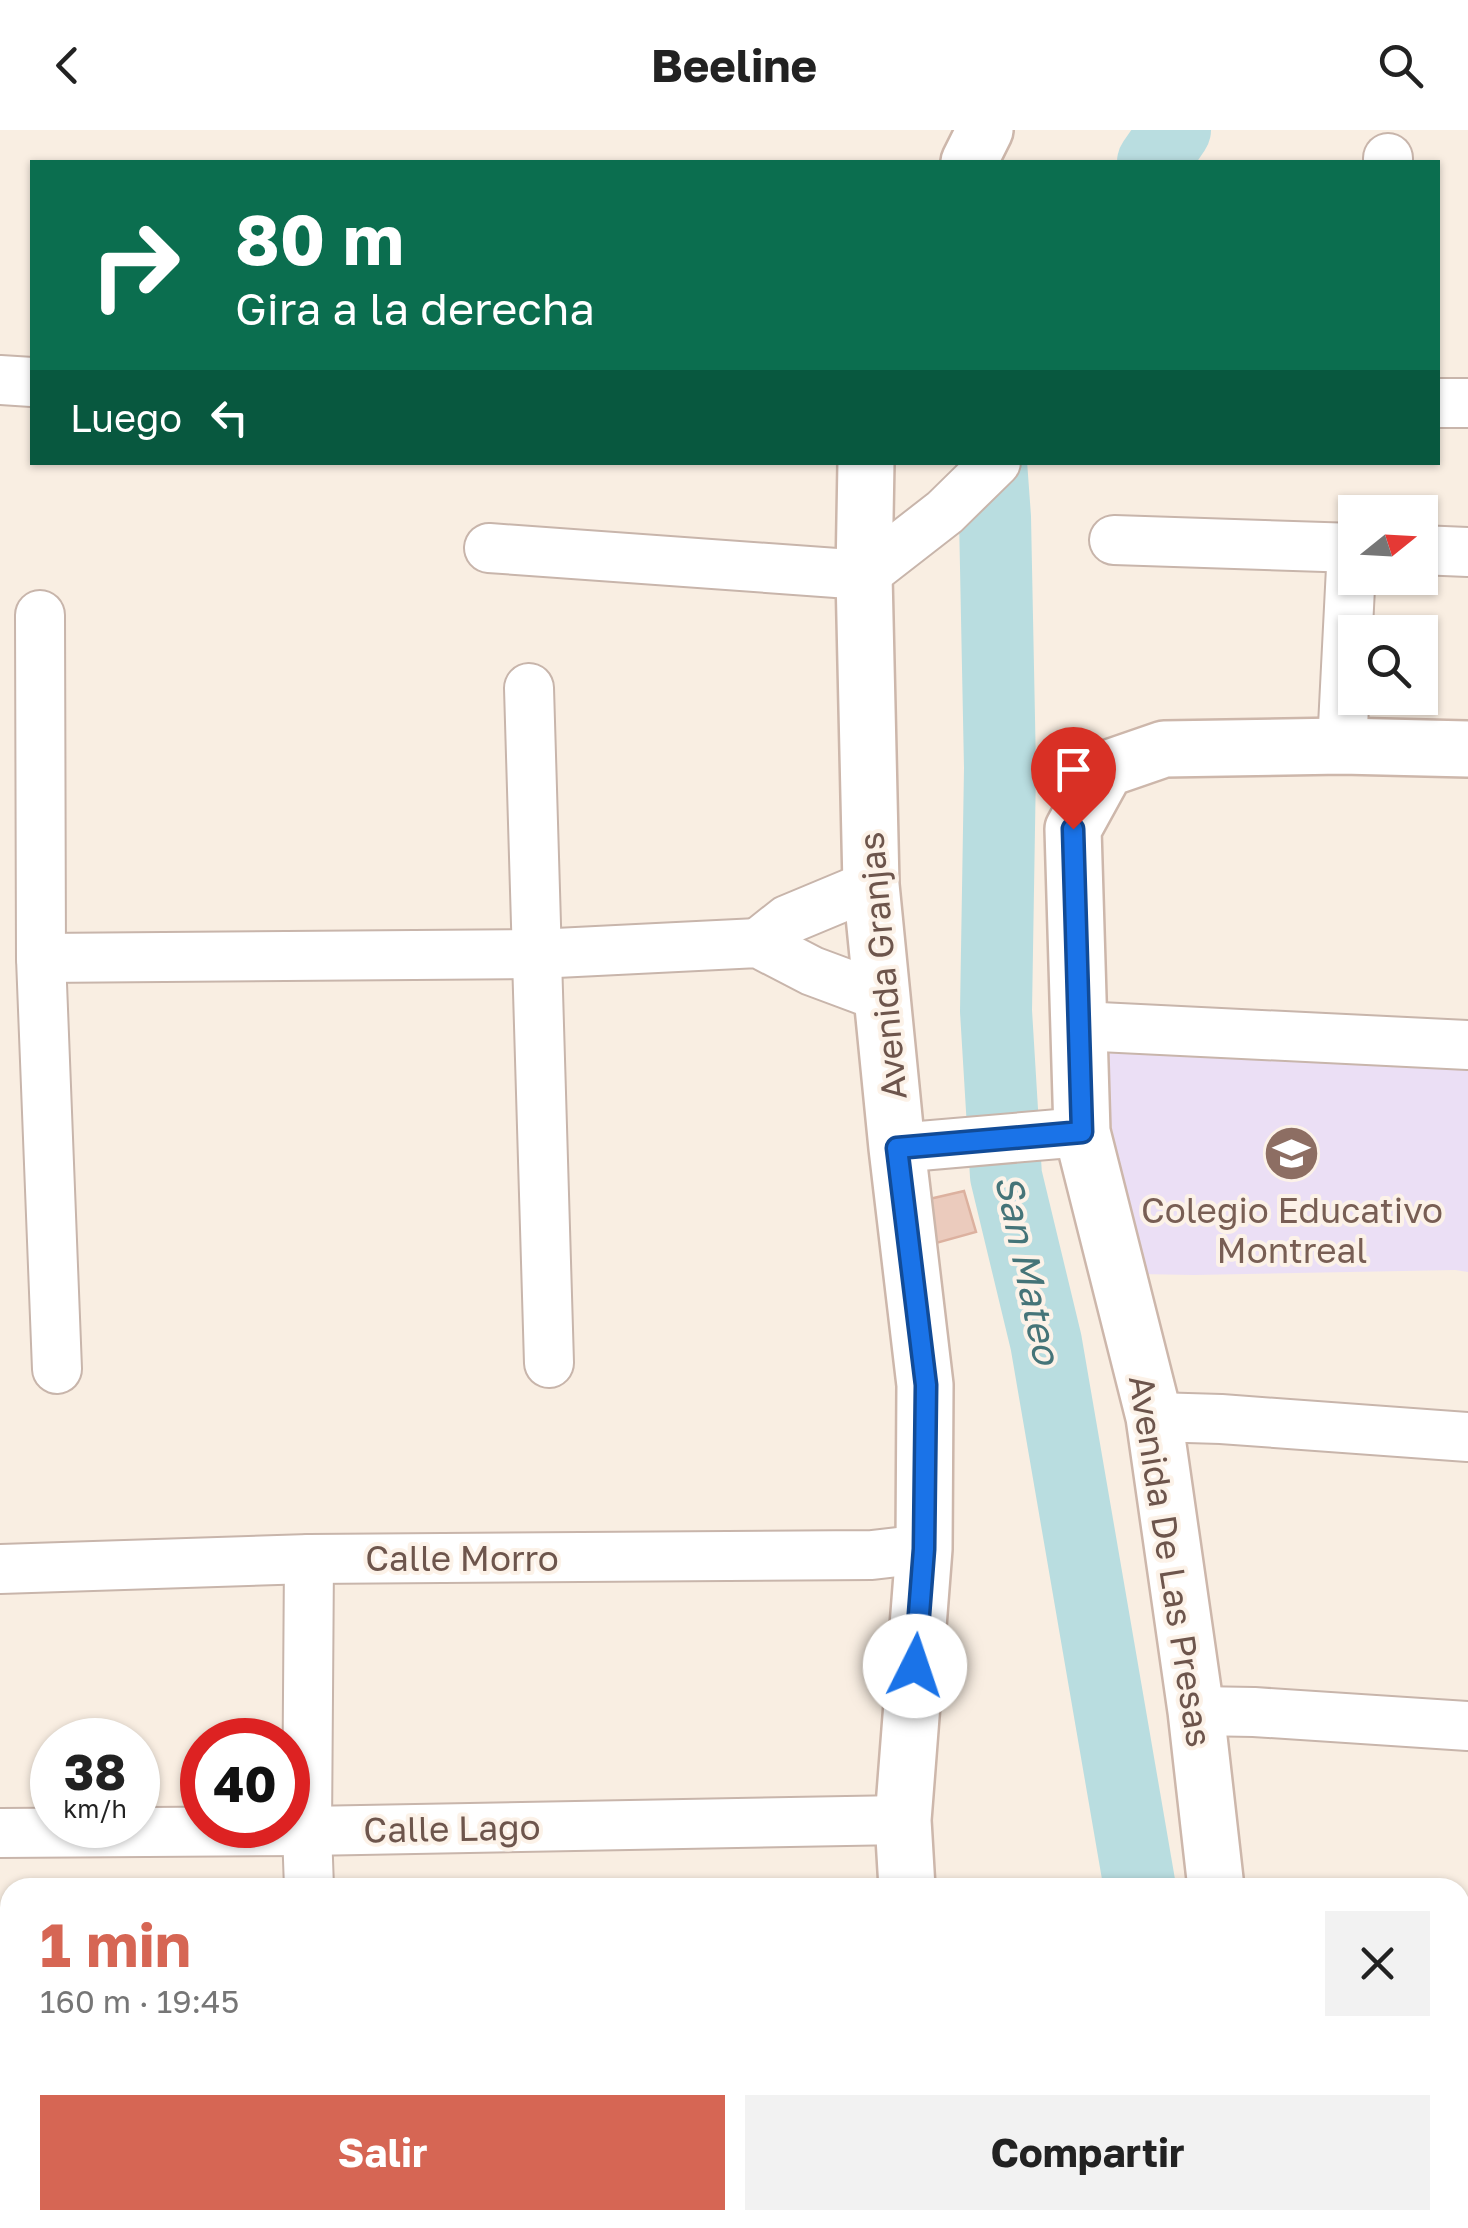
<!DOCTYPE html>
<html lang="es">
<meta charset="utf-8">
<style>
body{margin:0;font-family:"Golos Text",sans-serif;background:#f2f2f2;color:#222;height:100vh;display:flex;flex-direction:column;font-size:38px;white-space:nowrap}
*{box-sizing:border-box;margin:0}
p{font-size:32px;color:#767676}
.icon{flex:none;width:55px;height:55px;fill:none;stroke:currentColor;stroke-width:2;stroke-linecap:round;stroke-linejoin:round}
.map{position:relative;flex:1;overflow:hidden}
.sheet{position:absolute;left:0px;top:1748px;width:1470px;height:352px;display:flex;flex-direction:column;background:#fff;border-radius:30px 30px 0 0;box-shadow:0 2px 8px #0004}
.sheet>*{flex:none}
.top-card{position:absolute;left:30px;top:30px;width:1410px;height:305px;border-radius:0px;box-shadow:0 2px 8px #0004;background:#0b6e4f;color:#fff;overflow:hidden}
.needle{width:65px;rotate:72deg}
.controls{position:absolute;left:1338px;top:365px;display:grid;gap:20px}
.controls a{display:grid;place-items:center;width:100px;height:100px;border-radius:0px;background:#fff;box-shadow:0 2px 8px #0004;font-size:50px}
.speed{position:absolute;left:30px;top:1588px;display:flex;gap:20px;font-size:50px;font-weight:700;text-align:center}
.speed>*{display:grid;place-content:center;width:130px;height:130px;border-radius:50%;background:#fff;box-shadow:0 2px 8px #0004;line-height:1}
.speed small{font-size:25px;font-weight:400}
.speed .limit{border:15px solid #d22;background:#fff;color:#111}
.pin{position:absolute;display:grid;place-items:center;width:85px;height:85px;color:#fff;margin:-102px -42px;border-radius:50% 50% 50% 0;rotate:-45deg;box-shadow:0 0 10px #0007}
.pin .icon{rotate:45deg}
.me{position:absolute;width:110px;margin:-55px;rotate:4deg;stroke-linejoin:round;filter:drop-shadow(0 0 8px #0008)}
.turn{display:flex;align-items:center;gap:35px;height:210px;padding:0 40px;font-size:45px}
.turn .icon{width:130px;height:130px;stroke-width:2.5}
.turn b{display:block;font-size:70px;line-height:85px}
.then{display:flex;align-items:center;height:95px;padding:0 40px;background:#0003;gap:20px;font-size:38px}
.round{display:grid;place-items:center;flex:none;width:105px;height:105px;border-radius:0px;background:#f2f2f2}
.overview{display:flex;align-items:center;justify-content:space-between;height:170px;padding:0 40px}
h1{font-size:60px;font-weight:700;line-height:75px;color:#d66654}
.button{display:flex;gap:20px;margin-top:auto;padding:20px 40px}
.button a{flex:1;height:115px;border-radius:0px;background:#d66654;color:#fff;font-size:40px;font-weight:700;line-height:115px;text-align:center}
.button a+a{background:#f2f2f2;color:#222}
header{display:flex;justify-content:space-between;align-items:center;height:130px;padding:0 40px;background:#fff;font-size:45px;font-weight:700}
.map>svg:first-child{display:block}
.education{fill:#ebdff5}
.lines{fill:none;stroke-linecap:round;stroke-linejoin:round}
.river{stroke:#b9dde0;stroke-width:72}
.building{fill:#ebcbbd;stroke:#dcb19f;stroke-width:2.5}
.street-casing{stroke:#c8b5ab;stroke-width:52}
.secondary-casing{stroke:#cdb7ab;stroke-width:60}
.street{stroke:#fff;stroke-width:48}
.secondary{stroke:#fff;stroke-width:55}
.route-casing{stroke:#114b97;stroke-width:25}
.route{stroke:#1a73e8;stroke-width:18}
.labels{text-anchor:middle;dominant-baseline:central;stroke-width:8;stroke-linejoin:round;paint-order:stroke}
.street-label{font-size:35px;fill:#6d554c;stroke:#fcf2e8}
.education-label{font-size:35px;fill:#785e54;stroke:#fcf2e8}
.water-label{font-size:38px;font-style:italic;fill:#457478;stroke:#fcf2e8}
</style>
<header><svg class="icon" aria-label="back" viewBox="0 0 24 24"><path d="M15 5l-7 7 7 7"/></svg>Beeline<svg class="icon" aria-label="search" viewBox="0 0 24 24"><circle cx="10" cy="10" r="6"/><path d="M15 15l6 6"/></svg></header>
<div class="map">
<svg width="1468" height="2098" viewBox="0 0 1468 2098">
<rect width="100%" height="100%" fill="#f9eee2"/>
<path class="education" d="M1099,923L1468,930V1142L1455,1140L1194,1145L1137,1144Z"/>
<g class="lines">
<g class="river">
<path d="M1153,32L1175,0"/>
<path d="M991,332L995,387L1000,638L996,881L1006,1046L1046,1212L1140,1758"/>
<path d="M1154,2098L1155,2090"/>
</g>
</g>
<g class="building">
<path d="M964,1061L976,1102L929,1115L925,1070Z"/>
<path d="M960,2090H1031L1030,2098H960Z"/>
</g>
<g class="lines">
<defs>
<g id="street">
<path d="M1388,32V28"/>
<path d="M0,250L32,252"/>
<path d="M1438,273H1468"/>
<path d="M1114,410L1355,418"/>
<path d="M489,418L864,445L945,382L996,332"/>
<path d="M1420,420L1468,422"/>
<path d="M40,485L41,828L57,1239"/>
<path d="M529,558L549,1233"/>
<path d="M1342,616L1352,418"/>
<path d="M758,813L787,790L871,755"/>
<path d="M41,828L536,824L758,813L812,841L882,867"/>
<path d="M1079,896L1468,915"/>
<path d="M897,1018L1082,1002"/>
<path d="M1154,1287L1221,1289L1468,1307"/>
<path d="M309,1429L307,1701L309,1758"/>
<path d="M0,1439L309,1429L872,1425L924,1419"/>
<path d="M1196,1581L1254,1582L1468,1596"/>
<path d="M0,1703L307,1701L903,1690"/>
<path d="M1460,1903H1468"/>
<path d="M0,1970H10"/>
<path d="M319,2090V2098"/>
</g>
<g id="secondary">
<path d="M969,32L985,0"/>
<path d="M866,332L864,445L871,755L897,1018L925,1255L924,1419L903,1690L907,1758"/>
<path d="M1216,1758L1196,1581L1154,1287L1082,1002L1073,699L1106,639L1164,619L1342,616L1468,619"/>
<path d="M1245,2090L1246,2098"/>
<path d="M906,2098L907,2090"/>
</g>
</defs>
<use href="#street" class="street-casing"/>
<use href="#secondary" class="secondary-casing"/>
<use href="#street" class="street"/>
<use href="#secondary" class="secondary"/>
</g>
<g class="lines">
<defs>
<path id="route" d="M915,1536L924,1419L926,1255L897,1018L1082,1002L1073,699"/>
</defs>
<use href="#route" class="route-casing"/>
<use href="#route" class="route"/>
</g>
<defs>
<symbol id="school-disc" viewBox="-11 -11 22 22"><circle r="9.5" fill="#8d6e63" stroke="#fcf2e8"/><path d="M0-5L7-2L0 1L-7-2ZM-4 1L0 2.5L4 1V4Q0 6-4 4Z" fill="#fff"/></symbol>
</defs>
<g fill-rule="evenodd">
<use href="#school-disc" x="1260" y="992" width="63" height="63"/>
</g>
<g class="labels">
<g class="street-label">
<text transform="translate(882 836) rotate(-95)">Avenida Granjas</text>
<text x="462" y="1428">Calle Morro</text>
<text transform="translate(1171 1431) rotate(81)">Avenida De Las Presas</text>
<text transform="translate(452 1698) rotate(-1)">Calle Lago</text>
</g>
<g class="education-label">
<text x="1292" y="1080">Colegio Educativo<tspan x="1292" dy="40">Montreal</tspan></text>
</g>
<g class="water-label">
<text transform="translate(1029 1139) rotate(78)">San Mateo</text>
</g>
</g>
</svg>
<div class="controls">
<a><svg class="needle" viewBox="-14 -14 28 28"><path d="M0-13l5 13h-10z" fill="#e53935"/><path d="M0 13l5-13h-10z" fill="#767676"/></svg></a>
<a><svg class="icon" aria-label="search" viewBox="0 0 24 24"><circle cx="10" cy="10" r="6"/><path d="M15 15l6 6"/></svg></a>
</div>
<div class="speed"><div>38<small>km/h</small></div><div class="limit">40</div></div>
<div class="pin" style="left:1073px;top:699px;background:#d93025"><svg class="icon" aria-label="arrive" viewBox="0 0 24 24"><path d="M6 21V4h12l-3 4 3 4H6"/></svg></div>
<svg class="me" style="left:915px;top:1536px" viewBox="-20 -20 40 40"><circle r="19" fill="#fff"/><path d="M0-13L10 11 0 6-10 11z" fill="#1a73e8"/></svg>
<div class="top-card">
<div class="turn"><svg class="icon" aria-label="right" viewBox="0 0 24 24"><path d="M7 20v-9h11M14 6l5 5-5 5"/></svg><div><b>80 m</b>Gira a la derecha</div></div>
<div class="then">Luego<svg class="icon" aria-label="left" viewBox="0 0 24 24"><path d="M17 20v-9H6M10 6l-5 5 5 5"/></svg></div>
</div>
<section class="sheet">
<div class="overview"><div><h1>1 min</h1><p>160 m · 19:45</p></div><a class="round"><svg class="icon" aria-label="close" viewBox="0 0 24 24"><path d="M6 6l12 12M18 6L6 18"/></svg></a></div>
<div class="button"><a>Salir</a><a>Compartir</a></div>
</section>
</div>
